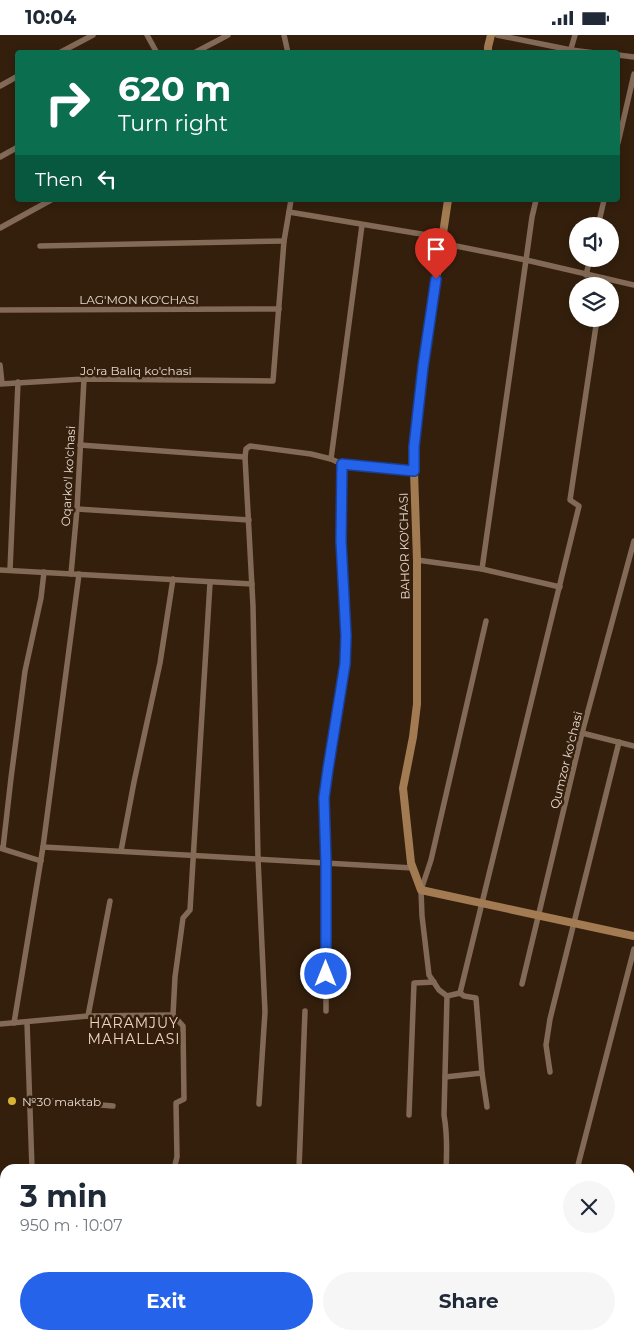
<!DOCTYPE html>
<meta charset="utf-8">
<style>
body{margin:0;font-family:Montserrat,sans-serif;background:#f6f6f7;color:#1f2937;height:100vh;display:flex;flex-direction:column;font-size:19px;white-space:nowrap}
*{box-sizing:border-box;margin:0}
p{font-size:16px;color:#747a83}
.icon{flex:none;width:28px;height:28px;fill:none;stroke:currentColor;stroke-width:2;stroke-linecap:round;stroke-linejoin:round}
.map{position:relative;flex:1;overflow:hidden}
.details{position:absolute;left:0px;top:1129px;width:635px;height:176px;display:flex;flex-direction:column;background:#fff;border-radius:15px 15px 0 0;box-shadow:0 2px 8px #0003}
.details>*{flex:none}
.top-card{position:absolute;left:15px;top:15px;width:605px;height:152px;border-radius:5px;box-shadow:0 2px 8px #0003;background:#0b6e4f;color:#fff;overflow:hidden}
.buttons{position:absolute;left:569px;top:182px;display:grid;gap:10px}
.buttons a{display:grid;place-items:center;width:50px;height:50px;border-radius:50%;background:#fff;box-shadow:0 2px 8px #0003;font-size:25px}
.pin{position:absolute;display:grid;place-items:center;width:42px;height:42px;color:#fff;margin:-51px -21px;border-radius:50% 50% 50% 0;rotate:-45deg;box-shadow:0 0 5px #0007}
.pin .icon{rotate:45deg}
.me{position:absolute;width:55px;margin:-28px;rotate:0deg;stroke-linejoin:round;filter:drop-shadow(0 0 4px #0008)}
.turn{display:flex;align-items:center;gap:18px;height:105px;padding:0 20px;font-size:22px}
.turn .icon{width:65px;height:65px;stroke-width:2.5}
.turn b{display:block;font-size:35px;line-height:42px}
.then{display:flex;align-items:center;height:48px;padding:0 20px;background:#0003;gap:10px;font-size:19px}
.round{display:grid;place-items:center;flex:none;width:52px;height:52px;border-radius:26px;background:#f6f6f7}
.overview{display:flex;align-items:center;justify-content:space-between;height:85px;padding:0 20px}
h1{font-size:30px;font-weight:700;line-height:38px}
.primary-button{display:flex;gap:10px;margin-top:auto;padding:10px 20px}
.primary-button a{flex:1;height:58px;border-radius:30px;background:#2563eb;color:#fff;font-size:20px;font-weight:700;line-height:58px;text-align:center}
.primary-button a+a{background:#f6f6f7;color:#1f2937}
.status{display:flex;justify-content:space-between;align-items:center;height:35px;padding:0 25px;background:#fff;direction:ltr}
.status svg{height:14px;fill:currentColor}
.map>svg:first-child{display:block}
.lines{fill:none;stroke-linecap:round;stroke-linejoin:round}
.street{stroke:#836a57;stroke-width:5.5}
.secondary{stroke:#a27b52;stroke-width:8}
.route-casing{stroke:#184099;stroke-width:12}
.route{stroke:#2563eb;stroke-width:9}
.poi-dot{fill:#d9b334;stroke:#341f0d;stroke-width:2}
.labels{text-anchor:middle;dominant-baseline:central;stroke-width:5;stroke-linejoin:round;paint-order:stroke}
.street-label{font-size:12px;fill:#e8dacf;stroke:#341f0d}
.poi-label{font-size:12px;fill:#e8dacf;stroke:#341f0d;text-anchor:start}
.neighbourhood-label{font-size:14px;letter-spacing:1px;fill:#f2d6c0;stroke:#341f0d}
</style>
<div class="status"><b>10:04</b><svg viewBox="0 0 49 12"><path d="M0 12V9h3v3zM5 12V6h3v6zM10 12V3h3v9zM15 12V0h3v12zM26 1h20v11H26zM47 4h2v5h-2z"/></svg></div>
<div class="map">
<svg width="634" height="1304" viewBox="0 0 634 1304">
<rect width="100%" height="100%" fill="#341f0d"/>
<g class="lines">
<g class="street">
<path d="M147,0L157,18"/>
<path d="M284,0L288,18"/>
<path d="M497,0L571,15L595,18"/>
<path d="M570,17L575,0"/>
<path d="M59,18L93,0"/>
<path d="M194,18L228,0"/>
<path d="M618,20L634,22"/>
<path d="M0,51L18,41"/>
<path d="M618,108L634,39"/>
<path d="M0,122L18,112"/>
<path d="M289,177L427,200L436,203L441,208L526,225L634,250"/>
<path d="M598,191L604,165"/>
<path d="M0,193L51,165"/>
<path d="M40,211L284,206"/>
<path d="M586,240L590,224"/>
<path d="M601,251L603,243"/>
<path d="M0,275L279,274"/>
<path d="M0,330L2,348"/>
<path d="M0,349L84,344L273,346L284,206L291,165"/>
<path d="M80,410L245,422"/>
<path d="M331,424L362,190"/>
<path d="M77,474L249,485"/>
<path d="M417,525L482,534L560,552"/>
<path d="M482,534L526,225L532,182L536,165"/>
<path d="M0,535L252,549"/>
<path d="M10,535L18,347"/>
<path d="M71,539L77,474L84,344"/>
<path d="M486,586L431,825L421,855L422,881L429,940L439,955L447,961L460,958L464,961L476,963L482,1038L487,1072"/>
<path d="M582,698L634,711"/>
<path d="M43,812L413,833"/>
<path d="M0,813L41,826"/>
<path d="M3,813L11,743L25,636L41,563L44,537"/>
<path d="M121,816L134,747L160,628L173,544"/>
<path d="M522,949L582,698L634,506"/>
<path d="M460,958L579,471L570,465L597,284"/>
<path d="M326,976V828L324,763L327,734L345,629L346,601L341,506L342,429"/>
<path d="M88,981L110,866"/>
<path d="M27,987L32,1134"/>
<path d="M14,988L43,812L79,539"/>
<path d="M0,989L88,981L173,980"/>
<path d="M550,1037L546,1010L550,984L619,707"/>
<path d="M445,1042L482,1038"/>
<path d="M30,1064L113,1071"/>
<path d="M259,1069L265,977L258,824L253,571L245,422L246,414L250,411L311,419L331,424L342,429L414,436"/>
<path d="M409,1080L414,948L434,947"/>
<path d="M174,1134L177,1122L176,1068L184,1064L183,991L173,980L175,942L183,883L190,875L210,548"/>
<path d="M299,1134L305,976"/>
<path d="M446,1134C447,1116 447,1097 444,1080L447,961"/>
<path d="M577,1134L634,914"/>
<path d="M630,1174L634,1159"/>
<path d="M630,1216L634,1217"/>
<path d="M0,1244L5,1248"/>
<path d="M630,1280L634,1304"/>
<path d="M216,1300L234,1303L246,1300"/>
<path d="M426,1300L434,1304"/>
<path d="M47,1304L49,1300"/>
<path d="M57,1304L65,1300"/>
<path d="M292,1304L293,1300"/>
<path d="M563,1304V1300"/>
</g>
<g class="secondary">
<path d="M488,18V12L491,0"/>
<path d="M448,165L423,332L414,412V436L417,525V669L413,702L403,753L411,828L421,855L634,901"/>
</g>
</g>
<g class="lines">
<defs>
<path id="route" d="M326,939V828L324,763L328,734L345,629L346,601L341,506L342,429L414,436V412L423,332L436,244"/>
</defs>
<use href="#route" class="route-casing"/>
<use href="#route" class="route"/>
</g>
<circle class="poi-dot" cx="12" cy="1066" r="5"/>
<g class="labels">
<g class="street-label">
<text x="139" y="264">LAG'MON KO'CHASI</text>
<text x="136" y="335">Jo'ra Baliq ko'chasi</text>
<text transform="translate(68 441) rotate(-87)">Oqarko'l ko'chasi</text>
<text transform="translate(404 511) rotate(-91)">BAHOR KO'CHASI</text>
<text transform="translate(566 725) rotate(-76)">Qumzor ko'chasi</text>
</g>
<g class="poi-label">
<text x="22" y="1066">№30 maktab</text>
</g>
<g class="neighbourhood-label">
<text x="134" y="988">HARAMJUY<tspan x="134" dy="16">MAHALLASI</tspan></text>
</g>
</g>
</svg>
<div class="buttons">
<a><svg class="icon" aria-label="sound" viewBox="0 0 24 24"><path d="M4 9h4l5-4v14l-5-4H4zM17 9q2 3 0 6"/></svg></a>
<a><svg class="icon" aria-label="layers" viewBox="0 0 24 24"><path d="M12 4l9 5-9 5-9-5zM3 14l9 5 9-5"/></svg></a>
</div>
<div class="pin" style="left:436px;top:244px;background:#d93025"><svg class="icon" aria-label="arrive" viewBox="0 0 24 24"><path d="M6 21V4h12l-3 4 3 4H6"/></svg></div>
<svg class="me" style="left:326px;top:939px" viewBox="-20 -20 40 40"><circle r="17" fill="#2563eb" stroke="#fff" stroke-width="3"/><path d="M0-11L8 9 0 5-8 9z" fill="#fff"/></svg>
<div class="top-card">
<div class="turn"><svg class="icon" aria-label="right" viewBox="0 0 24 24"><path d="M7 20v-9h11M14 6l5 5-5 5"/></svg><div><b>620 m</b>Turn right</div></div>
<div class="then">Then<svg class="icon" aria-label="left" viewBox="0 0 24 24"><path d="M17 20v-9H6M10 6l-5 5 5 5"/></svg></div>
</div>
<section class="details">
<div class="overview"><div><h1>3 min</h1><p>950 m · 10:07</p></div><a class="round"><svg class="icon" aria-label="close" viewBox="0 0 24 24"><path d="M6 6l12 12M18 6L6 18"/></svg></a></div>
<div class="primary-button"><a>Exit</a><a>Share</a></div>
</section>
</div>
